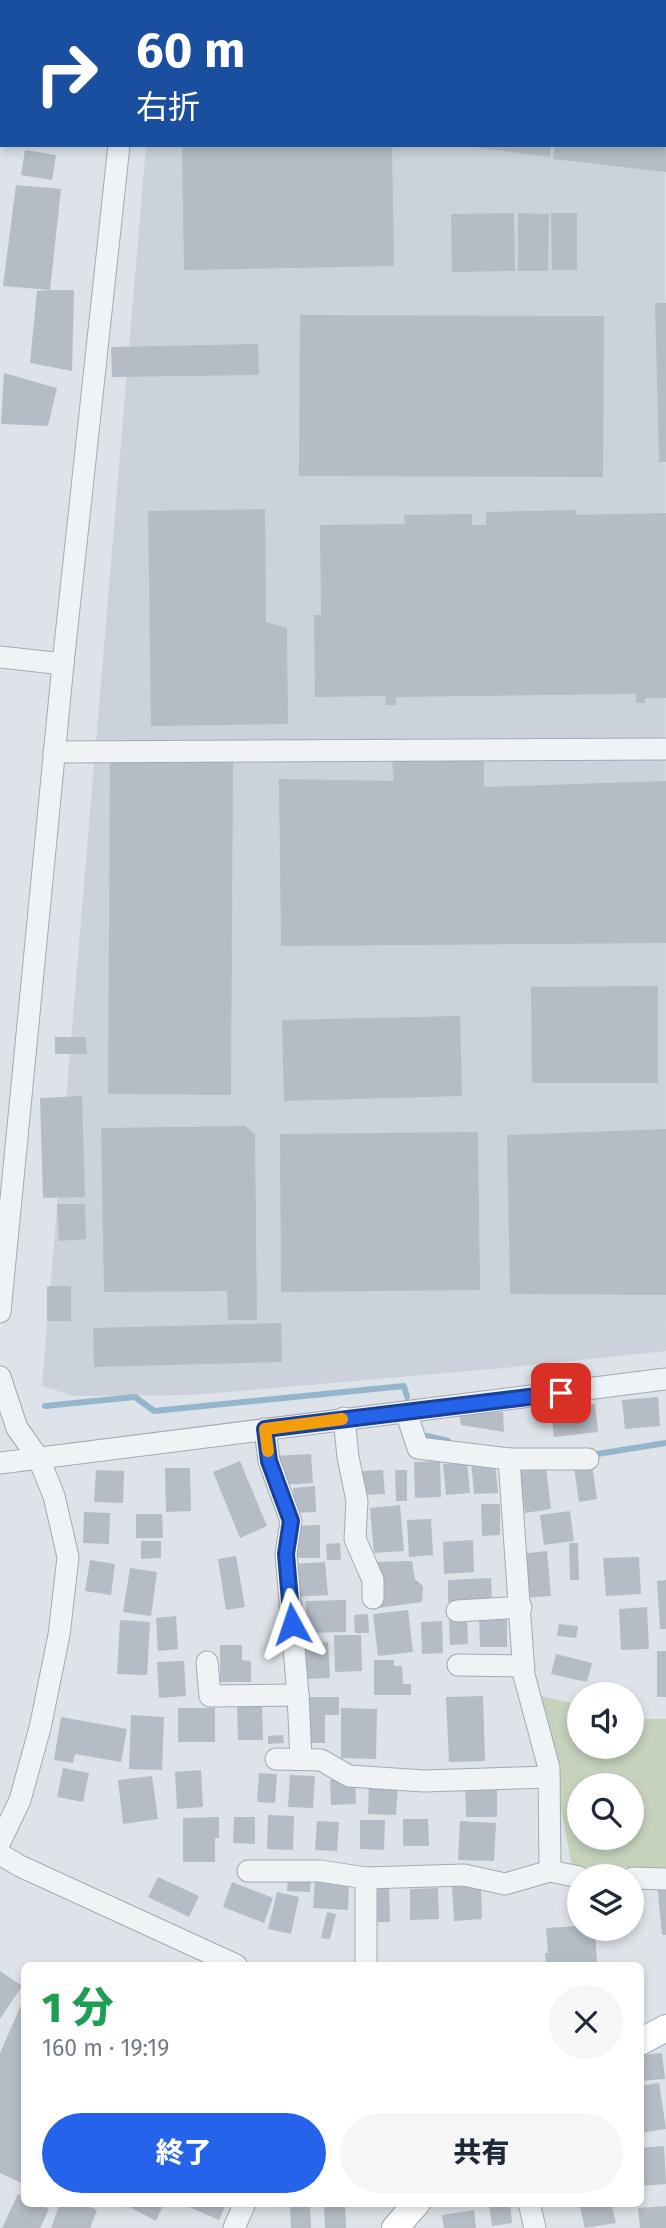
<!DOCTYPE html>
<html lang="ja">
<meta charset="utf-8">
<style>
body{margin:0;font-family:"Fira Sans","Noto Sans JP",sans-serif;background:#f6f6f7;color:#1f2937;height:100vh;display:flex;flex-direction:column;font-size:26px;white-space:nowrap}
*{box-sizing:border-box;margin:0}
p{font-size:23px;color:#747a83}
.icon{flex:none;width:38px;height:38px;fill:none;stroke:currentColor;stroke-width:2;stroke-linecap:round;stroke-linejoin:round}
.map{position:relative;flex:1;overflow:hidden}
.details{position:absolute;left:21px;top:1962px;width:623px;height:245px;display:flex;flex-direction:column;background:#fff;border-radius:10px;box-shadow:0 4px 10px #0003}
.details>*{flex:none}
.top-card{position:absolute;left:0px;top:0px;width:667px;height:147px;box-shadow:0 4px 10px #0003;background:#1a4fa0;color:#fff;overflow:hidden}
.controls{position:absolute;left:567px;top:1682px;display:grid;gap:14px}
.controls a{display:grid;place-items:center;width:77px;height:77px;border-radius:50%;background:#fff;box-shadow:0 4px 10px #0003;font-size:35px}
.pin{position:absolute;display:grid;place-items:center;width:60px;height:60px;color:#fff;margin:-30px;border-radius:14px;box-shadow:0 4px 10px #0006}
.me{position:absolute;width:77px;margin:-38px;rotate:355deg;stroke-linejoin:round;filter:drop-shadow(0 0 5px #0008)}
.turn{display:flex;align-items:center;gap:24px;height:147px;padding:0 21px;font-size:32px}
.turn .icon{width:91px;height:91px;stroke-width:2.5}
.turn b{display:block;font-size:49px;line-height:60px}
.round{display:grid;place-items:center;flex:none;width:74px;height:74px;border-radius:37px;background:#f6f6f7}
.overview{display:flex;align-items:center;justify-content:space-between;height:119px;padding:0 21px}
h1{font-size:42px;font-weight:800;line-height:52px;color:#1e9e55}
.primary-button{display:flex;gap:14px;margin-top:auto;padding:14px 21px}
.primary-button a{flex:1;height:80px;border-radius:42px;background:#2563eb;color:#fff;font-size:28px;font-weight:800;line-height:80px;text-align:center}
.primary-button a+a{background:#f6f6f7;color:#1f2937}
.map>svg:first-child{display:block}
.built{fill:#cbd2db}
.green{fill:#c5d3bd;fill-rule:evenodd}
.lines{fill:none;stroke-linecap:round;stroke-linejoin:round}
.stream{stroke:#94b6cc;stroke-width:6}
.building{fill:#b4bcc6}
.minor-casing{stroke:#a2aab2;stroke-width:23}
.major-casing{stroke:#9ba8b5;stroke-width:28}
.minor{stroke:#f0f3f6;stroke-width:21}
.major{stroke:#fff;stroke-width:26}
.route-casing{stroke:#184099;stroke-width:18}
.route{stroke:#2563eb;stroke-width:12}
.slow{stroke:#f59e0b;stroke-width:12}
</style>
<div class="map">
<svg width="666" height="2228" viewBox="0 0 666 2228">
<rect width="100%" height="100%" fill="#dde3e8"/>
<path class="built" d="M665,121L666,1351L504,1368L192,1395L73,1396L42,1386L146,145H665Z"/>
<path class="green" d="M540,1696L579,1704V1746H632V1716L645,1719H666V1868L572,1867ZM579,1785H632V1838H579Z"/>
<g class="lines">
<g class="stream">
<path d="M45,1406L135,1397L154,1411L404,1386L407,1397"/>
<path d="M427,1436L448,1441"/>
<path d="M591,1455L666,1443"/>
</g>
</g>
<g class="building">
<path d="M182,145H392L394,266L184,270Z"/>
<path d="M473,145H551L550,157L473,147Z"/>
<path d="M555,145H666V172L553,159Z"/>
<path d="M25,150L56,155L52,180L21,175Z"/>
<path d="M16,185L61,189L50,290H74L72,371L30,363L37,291L50,290L3,286Z"/>
<path d="M514,213L515,271L452,272L451,214Z"/>
<path d="M518,213L549,214L548,271H518Z"/>
<path d="M551,213H577V270H552Z"/>
<path d="M655,303H666V462H659Z"/>
<path d="M300,315L604,316L603,477L299,476Z"/>
<path d="M258,344L259,375L112,377L111,347Z"/>
<path d="M4,373L57,388L48,426L1,424Z"/>
<path d="M265,509L266,622L287,628L288,724L151,726L148,511Z"/>
<path d="M577,510L576,515L666,513V698H645V703H636V694L396,697V705H386L385,696L315,697L314,615H321L320,525L405,524L404,515L472,514V525H486V512Z"/>
<path d="M110,755H233L231,1095L108,1094Z"/>
<path d="M484,759V787L666,781V943L281,946L279,779L394,781L392,760Z"/>
<path d="M658,986V1083H532L531,987Z"/>
<path d="M460,1016L462,1096L284,1101L282,1020Z"/>
<path d="M55,1037H86L87,1054H55Z"/>
<path d="M82,1096L85,1197L43,1198L40,1098Z"/>
<path d="M245,1126L255,1134L257,1320H228L227,1291L104,1292L101,1128Z"/>
<path d="M666,1129V1295L510,1294L507,1135Z"/>
<path d="M478,1132L480,1290L281,1292L280,1134Z"/>
<path d="M57,1204H85L86,1239L59,1241Z"/>
<rect x="47" y="1286" width="24" height="35"/>
<path d="M281,1323L282,1362L94,1367L93,1328Z"/>
<path d="M658,1397L660,1426L625,1429L622,1400Z"/>
<path d="M595,1404L598,1432L554,1437L551,1409Z"/>
<path d="M503,1412L504,1432L461,1425L459,1413Z"/>
<path d="M311,1454L313,1483L280,1485L275,1456Z"/>
<path d="M240,1461L267,1526L240,1538L213,1472Z"/>
<path d="M440,1461L441,1497L415,1498L414,1462Z"/>
<path d="M471,1461L495,1462L498,1493L474,1494Z"/>
<path d="M467,1462L470,1493L446,1495L443,1464Z"/>
<path d="M592,1465L597,1499L579,1502L574,1468Z"/>
<path d="M165,1468H190L191,1511L166,1512Z"/>
<path d="M546,1468L551,1509L525,1513L519,1471Z"/>
<path d="M96,1470L124,1471L123,1503L94,1502Z"/>
<path d="M383,1470L385,1494L363,1495L362,1471Z"/>
<path d="M395,1470H407V1501H396Z"/>
<path d="M315,1486L316,1512L294,1513L293,1488Z"/>
<path d="M481,1504H500V1535L482,1536Z"/>
<path d="M400,1505L404,1551L374,1553L370,1508Z"/>
<path d="M570,1511L574,1541L544,1545L540,1515Z"/>
<path d="M84,1512L110,1513L109,1544L83,1543Z"/>
<path d="M136,1514H162L163,1538H136Z"/>
<path d="M431,1519L433,1555L409,1557L407,1520Z"/>
<path d="M320,1525V1558H294V1526Z"/>
<path d="M473,1540L474,1572L444,1574L443,1542Z"/>
<path d="M141,1541H161V1558L141,1559Z"/>
<path d="M340,1543L341,1560H327L326,1544Z"/>
<path d="M569,1543H578L579,1580H570Z"/>
<path d="M547,1551L551,1596L523,1598L519,1554Z"/>
<path d="M236,1556L245,1607L226,1610L218,1559Z"/>
<path d="M639,1557L641,1594L606,1596L603,1558Z"/>
<path d="M90,1560L115,1564L111,1595L85,1591Z"/>
<path d="M412,1561L415,1579L423,1586L422,1602L378,1608L371,1562Z"/>
<path d="M325,1562L328,1595L294,1597L292,1564Z"/>
<path d="M130,1568L157,1572L151,1616L123,1612Z"/>
<path d="M491,1578L492,1601L448,1602V1580Z"/>
<path d="M666,1580V1629H660L657,1581Z"/>
<path d="M346,1600V1632L307,1633L306,1601Z"/>
<path d="M647,1607L649,1649L621,1650L619,1609Z"/>
<path d="M408,1610L413,1652L378,1656L373,1614Z"/>
<path d="M368,1614L369,1633H355L354,1615Z"/>
<path d="M479,1614H507V1647H480Z"/>
<path d="M467,1615L468,1644L450,1645L449,1616Z"/>
<path d="M176,1616L178,1649L158,1651L156,1618Z"/>
<path d="M120,1620L150,1622L147,1675L117,1674Z"/>
<path d="M442,1621L443,1653L422,1654L421,1622Z"/>
<path d="M559,1624L578,1626L576,1638L557,1636Z"/>
<path d="M334,1635H361L362,1671L335,1672Z"/>
<path d="M328,1642L330,1678L308,1679L307,1669H301L300,1644Z"/>
<path d="M220,1645H242V1660L251,1661V1682H220Z"/>
<rect x="657" y="1651" width="9" height="46"/>
<path d="M556,1654L592,1663L587,1682L551,1674Z"/>
<path d="M374,1660H394V1666H402L403,1684H411V1695H374Z"/>
<path d="M184,1661L186,1696L159,1698L157,1662Z"/>
<path d="M483,1696L485,1761L449,1762L446,1697Z"/>
<path d="M303,1697H339V1715H325V1743H304Z"/>
<path d="M237,1703H262L263,1740H238Z"/>
<rect x="178" y="1708" width="37" height="34"/>
<path d="M341,1708L377,1709L376,1759L341,1758Z"/>
<path d="M131,1715L164,1717L162,1770L129,1769Z"/>
<path d="M61,1717L127,1729L121,1762L75,1754L73,1763L54,1760Z"/>
<path d="M283,1735L284,1743L268,1744V1736Z"/>
<path d="M63,1768L89,1773L83,1802L57,1797Z"/>
<path d="M201,1770L203,1807L177,1809L175,1772Z"/>
<path d="M259,1773L277,1774L275,1803L257,1802Z"/>
<path d="M290,1775L315,1776L313,1808L288,1807Z"/>
<path d="M152,1776L158,1819L123,1824L118,1780Z"/>
<path d="M355,1779L356,1804L331,1805L330,1780Z"/>
<path d="M369,1783L398,1784L396,1815L368,1814Z"/>
<path d="M465,1784H497V1817H466Z"/>
<path d="M268,1815L294,1816L293,1850L267,1849Z"/>
<path d="M219,1817V1838H215V1862H183V1818Z"/>
<path d="M234,1817H255V1844L233,1843Z"/>
<path d="M403,1819H428L429,1846H403Z"/>
<path d="M360,1820H385L384,1850L360,1849Z"/>
<path d="M317,1821L339,1822L337,1851L315,1850Z"/>
<path d="M460,1821L496,1823L494,1861L458,1860Z"/>
<path d="M288,1875L311,1876L310,1892L287,1891Z"/>
<path d="M158,1877L199,1896L189,1917L148,1897Z"/>
<path d="M315,1880L349,1882L348,1910L313,1908Z"/>
<path d="M370,1881H389L390,1922H370Z"/>
<path d="M232,1882L273,1898L264,1923L223,1907Z"/>
<path d="M666,1882V1935H662L657,1883Z"/>
<path d="M481,1885L482,1919L454,1921L452,1887Z"/>
<path d="M438,1888L439,1919L410,1920V1889Z"/>
<path d="M277,1892L299,1897L291,1934L268,1929Z"/>
<path d="M327,1912L336,1914L330,1939L321,1938Z"/>
<path d="M579,1926V1928H595L597,1964L546,1965L545,1953H548L546,1928Z"/>
<path d="M600,1928H626V1936L601,1938Z"/>
<path d="M0,1971L22,1986L0,2019Z"/>
<path d="M21,2005L24,2007V2184L0,2173V2053Z"/>
<path d="M662,2053L665,2079L640,2081V2055Z"/>
<path d="M659,2083L666,2129L640,2133V2086Z"/>
<path d="M664,2146L666,2184L641,2186L640,2148Z"/>
<path d="M18,2194L24,2197V2203H38L49,2209L40,2228H2Z"/>
<path d="M60,2203H78L97,2210L90,2228H51Z"/>
<path d="M122,2203H164L156,2221Z"/>
<path d="M180,2203H220L225,2206L219,2220Z"/>
<path d="M345,2203L346,2228H325L324,2204Z"/>
<path d="M510,2203L512,2223L492,2226L489,2205Z"/>
<path d="M579,2203H611L616,2223L585,2228Z"/>
<path d="M290,2205H310L311,2228H291Z"/>
<path d="M666,2206V2228H640L638,2208Z"/>
<path d="M474,2210L476,2228H444L442,2215Z"/>
</g>
<g class="lines">
<defs>
<g id="minor">
<path d="M51,0L59,2"/>
<path d="M200,2V0"/>
<path d="M304,2V0"/>
<path d="M665,91H666"/>
<path d="M0,657L63,664"/>
<path d="M54,752L666,749"/>
<path d="M0,1312L63,664L119,145"/>
<path d="M0,1377L17,1428L39,1459L54,1496L68,1557L59,1635L40,1728L20,1800L0,1842"/>
<path d="M406,1412L418,1448L509,1459L524,1675L549,1768L550,1871"/>
<path d="M344,1418L348,1457L357,1501L355,1539L373,1580V1598"/>
<path d="M265,1429L269,1461L291,1521L286,1554L298,1695L301,1759"/>
<path d="M509,1459H588"/>
<path d="M0,1463L666,1379"/>
<path d="M457,1611L521,1607"/>
<path d="M207,1662L210,1696L298,1695"/>
<path d="M458,1665L524,1666"/>
<path d="M276,1759L321,1760L349,1776L424,1781L549,1777"/>
<path d="M0,1854L20,1866L236,1965"/>
<path d="M248,1871H320L366,1878"/>
<path d="M632,1878L666,1879"/>
<path d="M366,1965V1878L464,1875L505,1884L550,1871L579,1877"/>
<path d="M529,2203L535,2228"/>
<path d="M234,2228L245,2203"/>
</g>
<g id="major">
<path d="M640,2042L666,2028"/>
<path d="M395,2228L417,2203"/>
</g>
</defs>
<use href="#minor" class="minor-casing"/>
<use href="#major" class="major-casing"/>
<use href="#minor" class="minor"/>
<use href="#major" class="major"/>
</g>
<g class="lines">
<defs>
<path id="route" d="M292,1624L286,1554L291,1521L269,1461L265,1429L561,1393"/>
</defs>
<use href="#route" class="route-casing"/>
<use href="#route" class="route"/>
<path class="slow" d="M268,1451L265,1429L342,1419"/>
</g>
</svg>
<div class="controls">
<a><svg class="icon" aria-label="sound" viewBox="0 0 24 24"><path d="M4 9h4l5-4v14l-5-4H4zM17 9q2 3 0 6"/></svg></a>
<a><svg class="icon" aria-label="search" viewBox="0 0 24 24"><circle cx="10" cy="10" r="6"/><path d="M15 15l6 6"/></svg></a>
<a><svg class="icon" aria-label="layers" viewBox="0 0 24 24"><path d="M12 4l9 5-9 5-9-5zM3 14l9 5 9-5"/></svg></a>
</div>
<div class="pin" style="left:561px;top:1393px;background:#d93025"><svg class="icon" aria-label="arrive" viewBox="0 0 24 24"><path d="M6 21V4h12l-3 4 3 4H6"/></svg></div>
<svg class="me" style="left:292px;top:1624px" viewBox="-20 -20 40 40"><path d="M0-17L14 15 0 8-14 15z" fill="#2563eb" stroke="#fff" stroke-width="4"/></svg>
<div class="top-card">
<div class="turn"><svg class="icon" aria-label="right" viewBox="0 0 24 24"><path d="M7 20v-9h11M14 6l5 5-5 5"/></svg><div><b>60 m</b>右折</div></div>
</div>
<section class="details">
<div class="overview"><div><h1>1 分</h1><p>160 m · 19:19</p></div><a class="round"><svg class="icon" aria-label="close" viewBox="0 0 24 24"><path d="M6 6l12 12M18 6L6 18"/></svg></a></div>
<div class="primary-button"><a>終了</a><a>共有</a></div>
</section>
</div>
